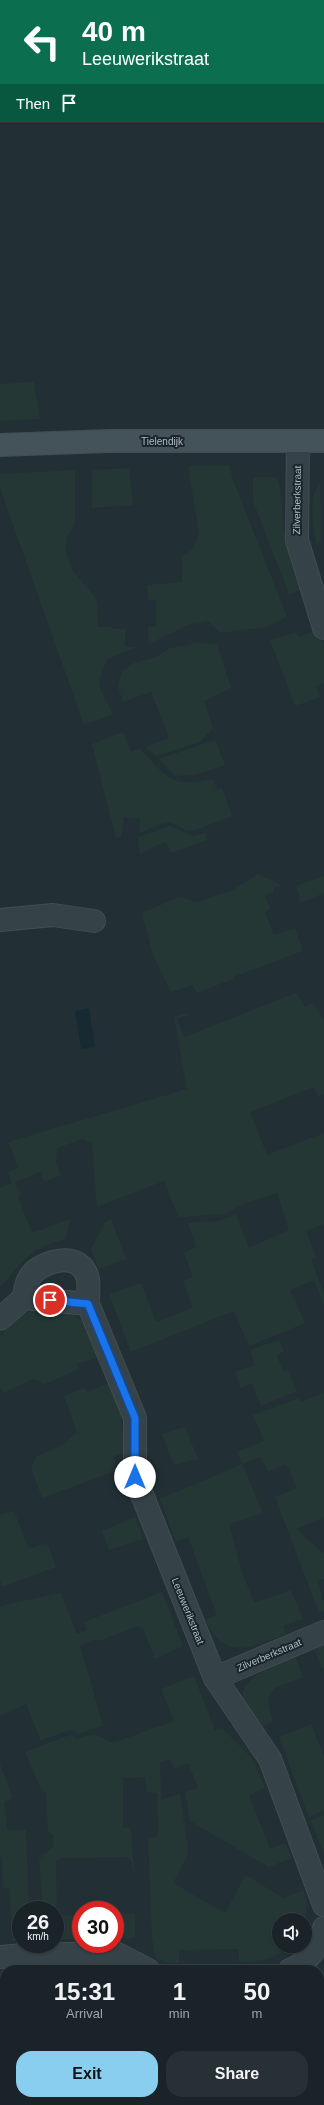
<!DOCTYPE html>
<style>
body{margin:0;font-family:Arial,sans-serif;background:#273034;color:#f1f3f6;height:100vh;display:flex;flex-direction:column;font-size:15px;white-space:nowrap}
*{box-sizing:border-box;margin:0}
p{font-size:13px;color:#9fa4a8}
.icon{flex:none;width:22px;height:22px;fill:none;stroke:currentColor;stroke-width:2;stroke-linecap:round;stroke-linejoin:round}
.map{position:relative;flex:1;overflow:hidden}
.panel{position:absolute;left:0px;top:1965px;width:324px;height:140px;display:flex;flex-direction:column;background:#1a2428;border-radius:16px 16px 0 0;box-shadow:0 1px 3px #0004,0 0 0 1px #384145}
.panel>*{flex:none}
.banner{position:absolute;left:0px;top:0px;width:324px;height:122px;box-shadow:0 1px 3px #0004,0 0 0 1px #384145;background:#0b6e4f;color:#fff;overflow:hidden}
.fabs{position:absolute;left:272px;top:1913px;display:grid;gap:8px}
.fabs a{display:grid;place-items:center;width:40px;height:40px;border-radius:50%;background:#1a2428;box-shadow:0 1px 3px #0004,0 0 0 1px #384145;font-size:20px}
.speed{position:absolute;left:12px;top:1901px;display:flex;gap:8px;font-size:20px;font-weight:700;text-align:center}
.speed>*{display:grid;place-content:center;width:52px;height:52px;border-radius:50%;background:#1a2428;box-shadow:0 1px 3px #0004,0 0 0 1px #384145;line-height:1}
.speed small{font-size:10px;font-weight:400}
.speed .limit{border:6px solid #d22;background:#fff;color:#111}
.pin{position:absolute;display:grid;place-items:center;width:34px;height:34px;color:#fff;margin:-17px;border:2px solid #fff;border-radius:50%;box-shadow:0 1px 4px #0007}
.me{position:absolute;width:44px;margin:-22px;rotate:0deg;stroke-linejoin:round;filter:drop-shadow(0 0 3px #0008)}
.turn{display:flex;align-items:center;gap:14px;height:84px;padding:0 16px;font-size:18px}
.turn .icon{width:52px;height:52px;stroke-width:2.5}
.turn b{display:block;font-size:28px;line-height:34px}
.then{display:flex;align-items:center;height:38px;padding:0 16px;background:#0003;gap:8px;font-size:15px}
.eta{display:flex;justify-content:space-evenly;align-items:center;height:68px;text-align:center}
.eta b{font-size:24px;font-weight:800;line-height:28px}
.cta{display:flex;gap:8px;margin-top:auto;padding:8px 16px}
.cta a{flex:1;height:46px;border-radius:16px;background:#89ceef;color:#111;font-size:16px;font-weight:800;line-height:46px;text-align:center}
.cta a+a{background:#273034;color:#f1f3f6}
.map>svg:first-child{display:block}
.green{fill:#243734}
.water{fill:#172a32}
.lines{fill:none;stroke-linecap:round;stroke-linejoin:round}
.street-casing{stroke:#424d53;stroke-width:24}
.secondary-casing{stroke:#424d53;stroke-width:24}
.street{stroke:#354247;stroke-width:22}
.secondary{stroke:#445259;stroke-width:22}
.route-casing{stroke:#114b97;stroke-width:10}
.route{stroke:#1a73e8;stroke-width:7}
.labels{text-anchor:middle;dominant-baseline:central;stroke-width:4;stroke-linejoin:round;paint-order:stroke}
.street-label{font-size:10px;fill:#b0bdc3;stroke:#1b262b}
</style>
<div class="map">
<svg width="324" height="2105" viewBox="0 0 324 2105">
<rect width="100%" height="100%" fill="#223036"/>
<g class="green">
<path d="M34,382L40,419L0,421V384Z"/>
<path d="M229,465L233,480L287,617L266,627L220,633L208,621L190,624L149,644L148,627H156V600H148L147,585L182,582V557L194,548L199,533L188,466Z"/>
<path d="M129,468L133,505L92,508V470Z"/>
<path d="M75,470V524L67,537L66,552L73,571L94,596L97,603L98,627H112L113,629H125V647H137L108,659L103,669L99,682L101,691L113,714L84,725L0,488V474Z"/>
<path d="M253,477H276C284,494 281,512 284,531C288,551 296,570 303,589L289,594L253,501Z"/>
<path d="M320,482L321,541L316,545C314,525 307,499 320,482Z"/>
<path d="M319,629L324,644V683L316,686L320,697L295,706L270,640L296,632L299,637Z"/>
<path d="M198,643L217,644L231,688L204,701L213,728L200,742L156,756L145,747L169,738L151,692L123,702L118,686L122,672L134,663L156,657L170,648Z"/>
<path d="M123,732L131,752L139,749C146,753 148,758 154,764C176,787 183,784 213,779L217,790L222,788L232,816L196,830H186L172,823H164L139,833L140,819L124,817L121,836L116,838L92,744Z"/>
<path d="M215,740L225,765L195,775L175,776L159,759Z"/>
<path d="M171,826L193,836L205,833L207,840L171,853L166,842L150,848L140,855L138,837Z"/>
<path d="M258,874L282,885L273,888L274,892L265,896L270,909L265,912L274,935L295,928L303,951L233,977V979L197,993L193,985L171,992L153,955L142,913L179,897L198,902L233,890Z"/>
<path d="M324,876V893L300,903L298,899L300,897L296,886Z"/>
<path d="M296,993L305,1007L313,1003L324,1020V1094L318,1096L314,1087L250,1112L267,1155L324,1133V1224L306,1231L316,1257L311,1259L324,1294V1306L314,1280L290,1290L305,1323L249,1346L234,1311L131,1352L109,1294L141,1283L156,1322L193,1308L183,1281L193,1277L184,1253L196,1247L188,1223L219,1221L236,1214L249,1248L289,1230L277,1193L248,1202L225,1214L178,1217L164,1181L97,1207L92,1144L83,1139L57,1148L56,1163L61,1175L44,1182L40,1172L15,1182L21,1196L18,1197L32,1233L70,1219L66,1239C30,1247 23,1261 0,1288V1188L12,1183L8,1172L19,1168L8,1142L187,1089L174,1017L187,1013L188,1015L177,1019L184,1037Z"/>
<path d="M111,1219L126,1259L99,1269L91,1249L105,1223Z"/>
<path d="M43,1306C84,1315 84,1319 100,1356L77,1364L79,1369L45,1384L33,1379L3,1393L0,1387V1338L16,1319L26,1313Z"/>
<path d="M279,1340L284,1351L277,1356L283,1371L288,1370L297,1391L261,1406L252,1383L241,1388L235,1372L255,1365L250,1350Z"/>
<path d="M109,1383L121,1408L124,1453L113,1457L118,1470L42,1498L31,1467L37,1456L63,1445L77,1432L64,1396L85,1388L87,1392Z"/>
<path d="M324,1393V1517L296,1529L324,1554V1579L318,1581L324,1603V1611L319,1613L275,1497L297,1488L286,1464L268,1472L261,1457L242,1464L263,1513L229,1524L241,1569L254,1603L291,1590L303,1619L283,1626L286,1634C252,1648 225,1661 205,1620L217,1615L188,1537L176,1542L160,1499L242,1464L237,1452L264,1441L253,1415L299,1398L300,1402Z"/>
<path d="M185,1427L198,1459L174,1465L162,1434Z"/>
<path d="M14,1511L29,1549L47,1543L56,1567L2,1587L0,1580V1515Z"/>
<path d="M135,1517L143,1539L109,1550L102,1531Z"/>
<path d="M162,1592L183,1646L155,1659L143,1628L137,1626L99,1641L94,1639L80,1646L103,1725L79,1734L70,1730L39,1741L40,1738L26,1704L0,1716V1606L61,1593L77,1634L87,1630L84,1622Z"/>
<path d="M324,1645V1668L322,1669L314,1649Z"/>
<path d="M296,1657L303,1677L275,1688C264,1698 270,1709 273,1721L261,1727C256,1721 250,1714 246,1707C230,1678 278,1665 296,1657Z"/>
<path d="M194,1676L215,1730L222,1728L252,1758L265,1788L249,1795L270,1849L285,1843L292,1858L269,1867L190,1821L185,1792L198,1788L188,1763L174,1769L170,1759L160,1762L161,1800L180,1794L188,1848L187,1856L173,1883L225,1913L246,1875L283,1898L304,1890L307,1900L305,1923V1920H279V1946H290C276,1960 258,1961 239,1962V1949L179,1950V1963H168L156,1958L152,1939L148,1838L157,1837L158,1827L157,1793L147,1792L145,1777L123,1778V1828H131L134,1873L131,1861L127,1857L61,1858L56,1862L57,1916L81,1915V1939L55,1940V1910H43L39,1859L53,1847L54,1836L48,1831L46,1794L40,1787L25,1752L70,1735L77,1739L94,1734L111,1742L118,1741L174,1721L161,1689Z"/>
<path d="M311,1724L324,1756V1810L309,1817L279,1737Z"/>
<path d="M0,1764L13,1798L4,1802L7,1830H26L29,1910H21V1941H12L10,1889L3,1887L2,1857H0Z"/>
<path d="M324,1815V1852H323L311,1820Z"/>
<path d="M115,1914H135V1938L115,1939Z"/>
<path d="M5,2049V2100H18L19,2105H0V2050Z"/>
<path d="M319,2091H324V2105H287L292,2100H319Z"/>
<path d="M50,2100H100L101,2105H50Z"/>
<path d="M106,2100H131L132,2105H107Z"/>
<rect x="156" y="2100" width="89" height="5"/>
</g>
<path class="water" d="M89,1008L95,1047L81,1049L75,1011Z"/>
<g class="lines">
<defs>
<g id="street">
<path d="M298,441L297,540L324,628"/>
<path d="M0,920L53,915L94,921"/>
<path d="M24,1298C25,1290 26,1281 32,1274C46,1259 82,1251 88,1279C89,1286 88,1296 88,1304"/>
<path d="M0,1319L24,1298L88,1304L135,1418V1477L215,1678L270,1759L324,1905"/>
<path d="M215,1678L324,1632"/>
<path d="M0,1957L24,1955L115,1953L148,1970"/>
<path d="M290,1970C305,1965 322,1944 324,1928"/>
<path d="M37,2100L38,2105"/>
</g>
<path id="secondary" d="M0,445L108,441H324"/>
</defs>
<use href="#street" class="street-casing"/>
<use href="#secondary" class="secondary-casing"/>
<use href="#street" class="street"/>
<use href="#secondary" class="secondary"/>
</g>
<g class="lines">
<defs>
<path id="route" d="M50,1300L88,1304L135,1418V1477"/>
</defs>
<use href="#route" class="route-casing"/>
<use href="#route" class="route"/>
</g>
<g class="labels">
<g class="street-label">
<text x="162" y="441">Tielendijk</text>
<text transform="translate(297 500) rotate(-89)">Zilverberkstraat</text>
<text transform="translate(188 1611) rotate(68)">Leeuwerikstraat</text>
<text transform="translate(269 1655) rotate(-23)">Zilverberkstraat</text>
</g>
</g>
</svg>
<div class="fabs">
<a><svg class="icon" aria-label="sound" viewBox="0 0 24 24"><path d="M4 9h4l5-4v14l-5-4H4zM17 9q2 3 0 6"/></svg></a>
</div>
<div class="speed"><div>26<small>km/h</small></div><div class="limit">30</div></div>
<div class="pin" style="left:50px;top:1300px;background:#d93025"><svg class="icon" aria-label="arrive" viewBox="0 0 24 24"><path d="M6 21V4h12l-3 4 3 4H6"/></svg></div>
<svg class="me" style="left:135px;top:1477px" viewBox="-20 -20 40 40"><circle r="19" fill="#fff"/><path d="M0-13L10 11 0 6-10 11z" fill="#1a73e8"/></svg>
<div class="banner">
<div class="turn"><svg class="icon" aria-label="left" viewBox="0 0 24 24"><path d="M17 20v-9H6M10 6l-5 5 5 5"/></svg><div><b>40 m</b>Leeuwerikstraat</div></div>
<div class="then">Then<svg class="icon" aria-label="arrive" viewBox="0 0 24 24"><path d="M6 21V4h12l-3 4 3 4H6"/></svg></div>
</div>
<section class="panel">
<div class="eta">
<div><b>15:31</b><p>Arrival</p></div>
<div><b>1</b><p>min</p></div>
<div><b>50</b><p>m</p></div>
</div>
<div class="cta"><a>Exit</a><a>Share</a></div>
</section>
</div>
